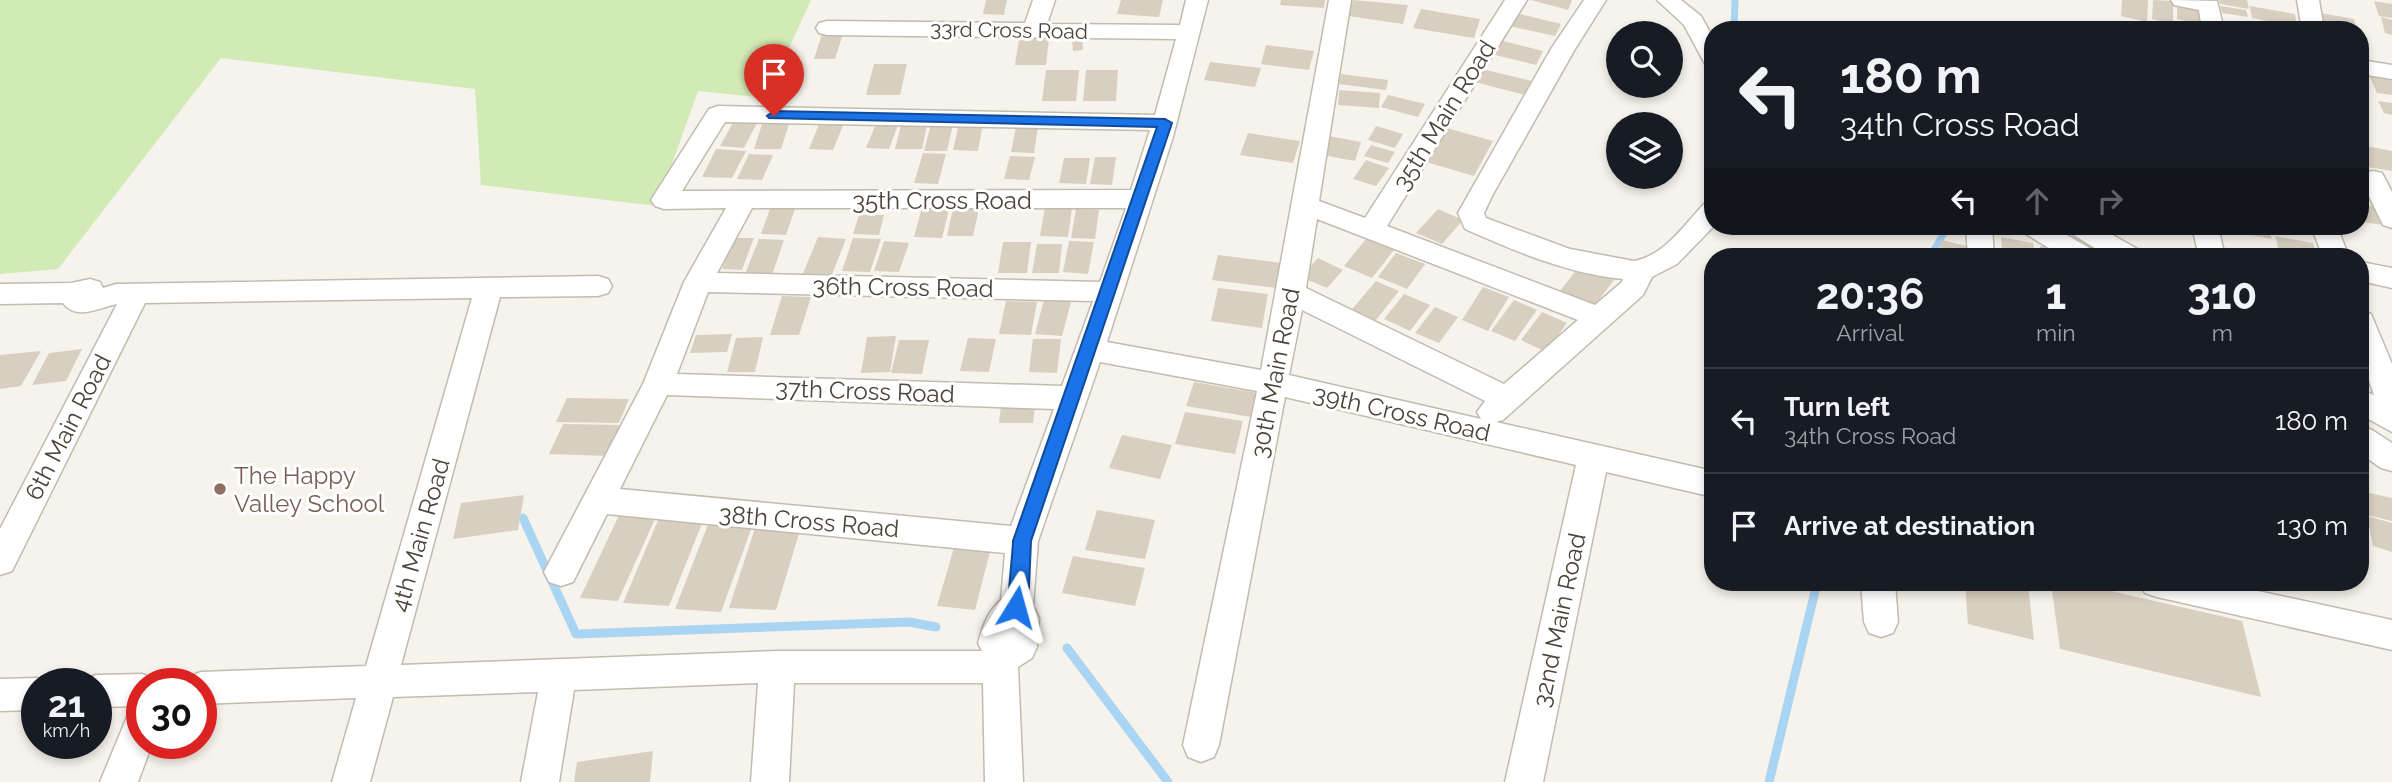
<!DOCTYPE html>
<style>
body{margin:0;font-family:Raleway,sans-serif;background:#20242c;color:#f1f3f6;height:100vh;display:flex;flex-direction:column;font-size:26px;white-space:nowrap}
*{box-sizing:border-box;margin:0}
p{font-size:23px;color:#9ea1a6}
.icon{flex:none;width:38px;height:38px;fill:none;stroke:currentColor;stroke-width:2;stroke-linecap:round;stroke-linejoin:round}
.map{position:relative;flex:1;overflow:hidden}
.details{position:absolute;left:1704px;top:248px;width:665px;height:343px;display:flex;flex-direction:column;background:#171b24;border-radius:28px;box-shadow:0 4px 10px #0003}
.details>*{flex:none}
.guide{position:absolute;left:1704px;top:21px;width:665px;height:214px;border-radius:28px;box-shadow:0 4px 10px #0003;background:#171b24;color:#f1f3f6;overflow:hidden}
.buttons{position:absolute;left:1606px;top:21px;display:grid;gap:14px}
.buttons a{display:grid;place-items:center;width:77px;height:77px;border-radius:50%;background:#171b24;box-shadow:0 4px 10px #0003;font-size:35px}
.speed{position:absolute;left:21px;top:668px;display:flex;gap:14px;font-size:35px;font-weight:700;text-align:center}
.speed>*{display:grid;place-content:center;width:91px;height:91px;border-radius:50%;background:#171b24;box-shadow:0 4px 10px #0003;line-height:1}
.speed small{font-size:18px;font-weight:400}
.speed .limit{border:10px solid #d22;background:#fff;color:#111}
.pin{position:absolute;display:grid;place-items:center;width:60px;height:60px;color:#fff;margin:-72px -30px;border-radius:50% 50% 50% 0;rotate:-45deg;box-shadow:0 0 7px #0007}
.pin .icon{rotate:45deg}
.me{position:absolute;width:77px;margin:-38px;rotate:8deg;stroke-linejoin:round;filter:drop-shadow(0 0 5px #0008)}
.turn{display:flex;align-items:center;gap:24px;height:147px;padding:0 21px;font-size:32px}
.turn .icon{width:91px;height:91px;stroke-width:2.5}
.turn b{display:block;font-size:49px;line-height:60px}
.lanes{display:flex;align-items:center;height:66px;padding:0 21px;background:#0003;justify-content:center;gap:35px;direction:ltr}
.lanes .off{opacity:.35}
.eta{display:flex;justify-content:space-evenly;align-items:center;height:119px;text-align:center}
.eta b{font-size:42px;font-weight:700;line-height:49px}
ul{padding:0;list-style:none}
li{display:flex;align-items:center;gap:21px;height:105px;padding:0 21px;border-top:2px solid #363941}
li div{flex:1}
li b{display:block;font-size:26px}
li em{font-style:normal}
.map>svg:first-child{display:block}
.green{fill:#d2eab5}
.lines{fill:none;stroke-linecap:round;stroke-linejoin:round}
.stream-far1{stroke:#a9d4f2;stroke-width:7}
.stream{stroke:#a9d4f2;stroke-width:9}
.building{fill:#d8cfc1}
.street-casing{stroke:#c2bbae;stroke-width:3}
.street{fill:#fff;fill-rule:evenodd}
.route{fill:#1a73e8;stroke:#114b97;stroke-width:2}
.education-dot{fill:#8d6e63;stroke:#fff;stroke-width:2.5}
.labels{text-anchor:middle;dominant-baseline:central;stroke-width:6;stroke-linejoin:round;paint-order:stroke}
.far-street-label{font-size:21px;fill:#4b4439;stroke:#fff}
.street-label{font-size:24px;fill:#4b4439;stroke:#fff}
.education-label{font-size:24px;fill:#785e54;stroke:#fff;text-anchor:start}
</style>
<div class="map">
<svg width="2392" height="782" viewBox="0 0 2392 782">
<rect width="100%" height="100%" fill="#f6f3ec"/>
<path class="green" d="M0,0H811L766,98L698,91L657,206L481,185L475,89L221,58L58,269L0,274Z"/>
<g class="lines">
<g class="stream-far1">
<path d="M1734,30L1735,0"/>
<path d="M1930,257L1948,226"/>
</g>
<g class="stream">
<path d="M523,518L576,634L909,622L936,627"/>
<path d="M1067,648L1168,782"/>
<path d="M1769,782L1817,583"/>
</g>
</g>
<g class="building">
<path d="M986,0H1007L1004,15L983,14Z"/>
<path d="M1121,0H1163L1159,17L1117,14Z"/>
<path d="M1281,0H1325L1324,8L1280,5Z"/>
<path d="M1353,0L1408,5L1403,24L1348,16Z"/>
<path d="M1531,0H1572L1568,10Z"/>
<path d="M2122,0H2148L2147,22L2121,16Z"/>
<path d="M2153,0L2173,1V24L2152,19Z"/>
<path d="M2219,0H2247L2249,9L2220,4Z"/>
<path d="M2374,1L2392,4V18L2379,16Z"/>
<path d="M2177,3L2203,8V25L2177,19Z"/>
<path d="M2220,6L2246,10L2248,17L2222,13Z"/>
<path d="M2250,6L2295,14L2297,27L2252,18Z"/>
<path d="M1421,9L1480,19L1474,38L1413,28Z"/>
<path d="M2315,12L2354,19L2357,30L2318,22Z"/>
<path d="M1516,13L1561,24L1555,36L1509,26Z"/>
<path d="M2381,17L2392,20V35L2385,33Z"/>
<path d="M2223,22L2249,26L2250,30H2225Z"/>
<path d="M822,34H843L835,59H814Z"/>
<path d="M1019,39H1049L1046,65H1015Z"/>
<path d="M1082,39L1083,50L1073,51L1072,40Z"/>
<path d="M1503,41L1543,51L1536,65L1495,55Z"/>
<path d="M1266,45L1314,51L1309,70L1261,64Z"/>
<path d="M1210,62L1261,68L1255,87L1204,80Z"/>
<path d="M874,64H907L900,95H866Z"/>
<path d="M1482,69L1532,81L1525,95L1475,82Z"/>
<path d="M2366,69L2392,73V95L2377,93Z"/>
<path d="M1046,70H1079L1076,101H1042Z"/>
<path d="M1086,70H1118L1116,101H1083Z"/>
<path d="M1341,74L1388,80L1386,90L1339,84Z"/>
<path d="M1339,90L1380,93L1379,108L1338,105Z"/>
<path d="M1388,95L1425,104L1418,117L1381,107Z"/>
<path d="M2378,101L2392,103V115L2384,113Z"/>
<path d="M734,121L757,123L744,148L720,146Z"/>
<path d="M763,121H790L781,149H754Z"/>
<path d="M902,121H928L922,149H895Z"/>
<path d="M820,122L844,123L833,150L809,149Z"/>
<path d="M959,123H983L978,151L953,150Z"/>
<path d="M876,124L898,125L889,149L866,148Z"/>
<path d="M931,124H953L947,151H924Z"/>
<path d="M1376,126L1403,134L1395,148L1368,140Z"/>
<path d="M1016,127H1038L1034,153L1011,152Z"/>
<path d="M1447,128L1493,141L1474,176L1426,162Z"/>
<path d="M1248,133L1300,141L1293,163L1240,155Z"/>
<path d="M1329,136L1361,142L1355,161L1322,155Z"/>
<path d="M1371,145L1395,152L1388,163L1364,156Z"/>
<path d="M2361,145L2392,151V171L2361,166Z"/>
<path d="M716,149L746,151L732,178L702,177Z"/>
<path d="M923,153L946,154L938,184L914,183Z"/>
<path d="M749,154L773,155L762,180L737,179Z"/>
<path d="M1010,156L1035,157L1029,180L1004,179Z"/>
<path d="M1095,157H1116L1112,185L1090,184Z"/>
<path d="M1064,158H1090L1086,184L1059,183Z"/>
<path d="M1366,160L1389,168L1376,186L1353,179Z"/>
<path d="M2361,179H2363L2376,202L2361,200Z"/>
<path d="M772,203H797L786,235L761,234Z"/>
<path d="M923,204L950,205L942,238L914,237Z"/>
<path d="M954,204H980L973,236H947Z"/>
<path d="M2361,205L2374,206L2384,225L2361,222Z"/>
<path d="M1045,207L1072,208L1068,237L1040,236Z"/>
<path d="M1076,209L1099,210L1095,239L1071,238Z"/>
<path d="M1438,209L1463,220L1442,244L1416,233Z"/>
<path d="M859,215H884L879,235L853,234Z"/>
<path d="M2224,226H2268L2272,239L2225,230Z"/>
<path d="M2275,236L2313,243L2317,257L2280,254Z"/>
<path d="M818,237L846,239L831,277L802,276Z"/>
<path d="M2001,237L2033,243L2035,257H2003Z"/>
<path d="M734,238H754L742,270L722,269Z"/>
<path d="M853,238L881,239L870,272L842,271Z"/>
<path d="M759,239L784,240L772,275L745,274Z"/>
<path d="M1366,239L1394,250L1372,278L1344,266Z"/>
<path d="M1941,240L1972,247V257H1940Z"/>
<path d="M884,241L909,243L899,272L874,271Z"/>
<path d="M1069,241L1094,242L1088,274L1063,272Z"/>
<path d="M1003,242H1031L1027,273H998Z"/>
<path d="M1037,244H1062L1059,273H1032Z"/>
<path d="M2040,246L2055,249L2068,257H2041Z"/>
<path d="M2236,250L2266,256V257H2238Z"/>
<path d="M1396,253L1425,264L1407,289L1378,277Z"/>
<path d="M1218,255L1281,263L1276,288L1212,280Z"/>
<path d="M1318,258L1343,270L1327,288L1301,277Z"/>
<path d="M1580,265L1614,280L1594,306L1560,291Z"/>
<path d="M1376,281L1399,291L1372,325L1348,314Z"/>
<path d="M1483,287L1509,297L1488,331L1462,320Z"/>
<path d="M1218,288L1268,294L1262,328L1211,321Z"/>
<path d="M1404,294L1430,305L1410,331L1384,319Z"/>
<path d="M782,296L811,297L799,335H770Z"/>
<path d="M1045,296L1072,298L1062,336L1035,334Z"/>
<path d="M1514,300L1537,310L1515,341L1491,331Z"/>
<path d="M1006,301L1037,302L1031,335L999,334Z"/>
<path d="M1435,307L1458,317L1439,343L1415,333Z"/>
<path d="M1542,312L1567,323L1546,352L1521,340Z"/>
<path d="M732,334L727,352L690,353L696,335Z"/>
<path d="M896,336L890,372L861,373L867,337Z"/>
<path d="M763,337L755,372H727L736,338Z"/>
<path d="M968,338L996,339L989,372L960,371Z"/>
<path d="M1033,339H1061L1057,373L1029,372Z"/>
<path d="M899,340H929L922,374L891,373Z"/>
<path d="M82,349L66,381L32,385L49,353Z"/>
<path d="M41,351L21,386L0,389V355Z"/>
<path d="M1194,382L1258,393L1251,417L1186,406Z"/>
<path d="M567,398L629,399L619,423L556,422Z"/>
<path d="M1001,406H1035L1033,423H999Z"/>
<path d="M1185,412L1243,421L1235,454L1175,444Z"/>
<path d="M563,424L621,425L608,456L549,454Z"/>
<path d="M1122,435L1172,445L1160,479L1109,468Z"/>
<path d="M2361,491L2392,498V521L2367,515Z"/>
<path d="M524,495L518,530L453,539L461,503Z"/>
<path d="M622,509L658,512L618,601L580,598Z"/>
<path d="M1097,510L1155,520L1145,559L1085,550Z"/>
<path d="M2367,516L2392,523V552L2373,546Z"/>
<path d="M659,518L703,521L669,606L623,603Z"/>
<path d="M709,522L753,524L721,612L675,609Z"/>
<path d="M755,528L800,530L776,610L729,608Z"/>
<path d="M955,544L991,548L975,610L937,606Z"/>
<path d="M1073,556L1145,568L1135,606L1062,593Z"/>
<path d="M1965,583H2028L2034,640L1968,624Z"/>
<path d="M2051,583H2076L2242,621L2261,697L2060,649Z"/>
<path d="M653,751L650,782H574L577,762Z"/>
</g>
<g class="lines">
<defs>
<g id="street">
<path d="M1033,0H1055L1047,24L1180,25L1186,0H1208L1173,137L1107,342L1261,370L1329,0H1351L1319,201L1365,218L1505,0H1527L1387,226L1595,305L1622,282L1623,279C1569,274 1514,251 1465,229L1458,213L1551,49L1584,0H1606L1575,49L1492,196L1484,213L1486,218L1570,249L1634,261C1664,256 1684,225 1704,204L1713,201L1714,226L1677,264L1652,277L1643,295L1503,420L1496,422L1713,471V497L1606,472L1543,782H1505L1576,465L1285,397L1219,745L1214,757L1201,762L1188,757L1183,745L1257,391L1100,362L1038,541L1033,606L1039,618L1037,647L1032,658L1018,667L1023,782H985L983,683H794L789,782H751L758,683L574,690L559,782H521L538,692L393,697L370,782H332L356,698L201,704V684H185L188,677L201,672L366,666L472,298L145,303L12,571L0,575V529L117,304C98,308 77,321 63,303L0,304V284L71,283L90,279L100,282L103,288L116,284L598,276L608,279L612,286L608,293L598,296L500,297L401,665L777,651H982L978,643C983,626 987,612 1001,600L1005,553L607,514L573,582L561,586L549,582L544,572L643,384L684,282L726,208L664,209L655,206L651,200L709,109L718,106L1155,115L1176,39L827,35L819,33L816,28L819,23L827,21L1025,23ZM725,122L1150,130L1131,190L682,191ZM752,208H1126L1100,282L717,273ZM1317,219L1578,320L1504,384L1306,288ZM708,292L1093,301L1062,386L677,374ZM1302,310L1485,401L1477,412L1481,419L1289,375ZM667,395L1054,409L1011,526L620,489Z"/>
<path d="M1657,0H1681L1701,16L1713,38V66L1705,64L1684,25Z"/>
<path d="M2171,0L2217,1L2224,30H2202L2199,10L2174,5Z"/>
<path d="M2297,0H2319L2324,30H2302Z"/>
<path d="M2361,60L2392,65V79L2361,74Z"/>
<path d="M2373,171L2382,173L2392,192V228L2383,225L2361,180L2364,173Z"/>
<path d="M1966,226H1992L1994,257H1968Z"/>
<path d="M2019,226H2051L2093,250L2097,257H2063L2023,232Z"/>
<path d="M2065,226H2097L2139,250L2143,257H2109L2069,232Z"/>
<path d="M2192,226H2218L2225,257H2199Z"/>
<path d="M2311,226H2337L2349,257H2323Z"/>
<path d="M2361,262L2392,268V288L2361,281Z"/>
<path d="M2361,311L2371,314L2392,364V432L2361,415V390L2374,395L2361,358Z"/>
<path d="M2361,426L2372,430L2392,443V471L2381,468L2361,454Z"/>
<path d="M1861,583H1895L1898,622L1893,633L1881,637L1869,633L1864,622Z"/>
<path d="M2140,583H2221L2392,620V650L2157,597L2145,593Z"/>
<path d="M142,674L155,679L157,684H142V706L96,707V684H81L83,680L96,675Z"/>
<path d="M37,678L50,684H37V710L0,711V679Z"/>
<path d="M142,707V744H152L138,782H100L129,712Z"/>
</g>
</defs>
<use href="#street" class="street-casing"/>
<use href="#street" class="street"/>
</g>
<path class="route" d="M774,111L1165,119L1172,123L1031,541L1029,587L1022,613L1016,615L1009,613C1006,606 1013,553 1013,541L1157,127L769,118L767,116Z"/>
<circle class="education-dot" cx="220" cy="489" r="7"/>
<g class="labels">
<g class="far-street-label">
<text transform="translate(1009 30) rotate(1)">33rd Cross Road</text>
</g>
<g class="street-label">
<text transform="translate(1444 115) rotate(-58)">35th Main Road</text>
<text x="942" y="200">35th Cross Road</text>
<text transform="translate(903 287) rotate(1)">36th Cross Road</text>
<text transform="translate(1275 373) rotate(-79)">30th Main Road</text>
<text transform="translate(865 391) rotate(2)">37th Cross Road</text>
<text transform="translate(1402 413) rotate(13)">39th Cross Road</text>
<text transform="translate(68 427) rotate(-63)">6th Main Road</text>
<text transform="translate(809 521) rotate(5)">38th Cross Road</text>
<text transform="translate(420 535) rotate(-74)">4th Main Road</text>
<text transform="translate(1559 620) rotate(-78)">32nd Main Road</text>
</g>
<g class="education-label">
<text x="234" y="475">The Happy<tspan x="234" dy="28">Valley School</tspan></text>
</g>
</g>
</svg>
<div class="buttons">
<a><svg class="icon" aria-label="search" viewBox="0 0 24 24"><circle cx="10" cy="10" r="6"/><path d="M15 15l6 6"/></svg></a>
<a><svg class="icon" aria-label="layers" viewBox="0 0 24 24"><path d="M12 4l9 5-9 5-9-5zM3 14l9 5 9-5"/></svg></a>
</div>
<div class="speed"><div>21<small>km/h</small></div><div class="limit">30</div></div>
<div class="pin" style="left:774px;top:116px;background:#d93025"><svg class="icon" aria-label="arrive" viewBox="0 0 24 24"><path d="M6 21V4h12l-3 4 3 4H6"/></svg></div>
<svg class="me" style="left:1016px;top:607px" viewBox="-20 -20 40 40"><path d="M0-17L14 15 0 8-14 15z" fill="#1a73e8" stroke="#fff" stroke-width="4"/></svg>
<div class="guide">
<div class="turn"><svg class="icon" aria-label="left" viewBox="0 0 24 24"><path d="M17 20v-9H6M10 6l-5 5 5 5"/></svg><div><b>180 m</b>34th Cross Road</div></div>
<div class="lanes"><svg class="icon" aria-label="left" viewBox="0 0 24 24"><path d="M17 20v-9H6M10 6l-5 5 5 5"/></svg><svg class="icon off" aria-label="ahead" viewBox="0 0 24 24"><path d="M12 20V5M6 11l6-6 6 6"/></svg><svg class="icon off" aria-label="right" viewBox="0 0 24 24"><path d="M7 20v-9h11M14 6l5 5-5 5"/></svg></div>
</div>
<section class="details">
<div class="eta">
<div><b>20:36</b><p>Arrival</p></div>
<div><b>1</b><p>min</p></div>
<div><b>310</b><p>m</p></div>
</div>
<ul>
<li><svg class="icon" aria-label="left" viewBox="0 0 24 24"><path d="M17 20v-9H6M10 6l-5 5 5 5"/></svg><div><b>Turn left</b><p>34th Cross Road</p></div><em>180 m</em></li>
<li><svg class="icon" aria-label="arrive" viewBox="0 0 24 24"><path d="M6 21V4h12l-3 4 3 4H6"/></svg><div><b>Arrive at destination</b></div><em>130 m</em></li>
</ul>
</section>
</div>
